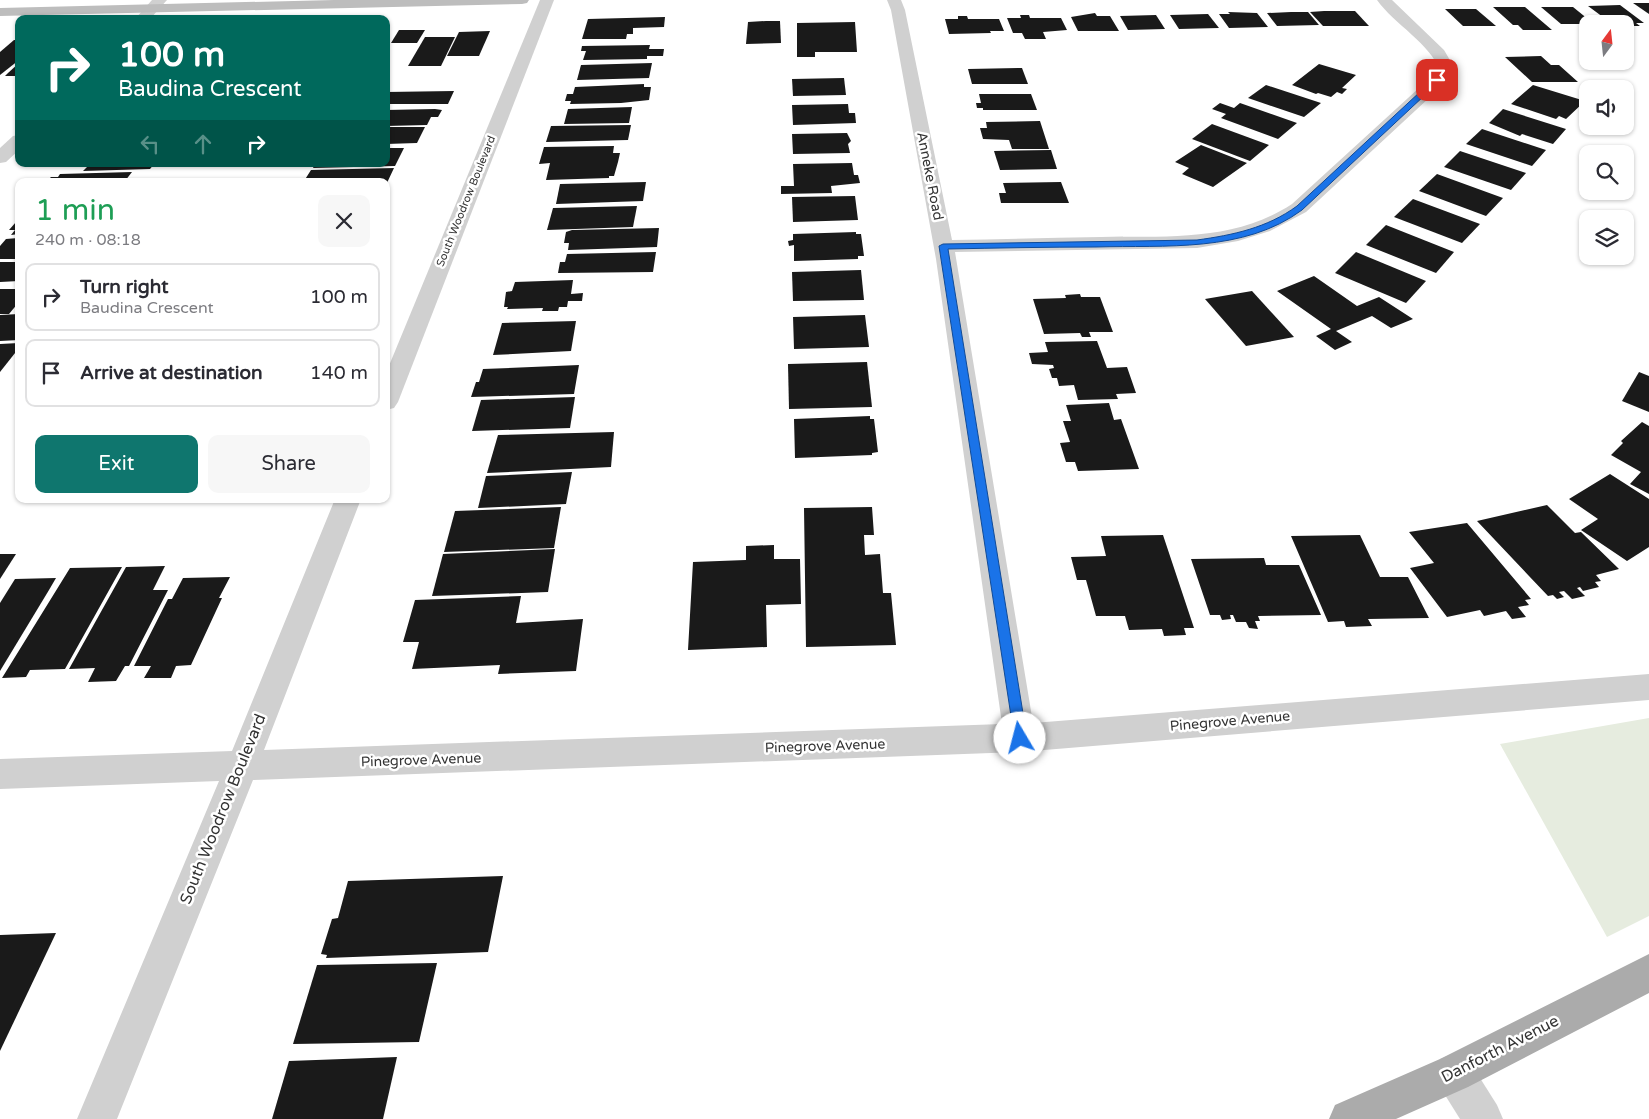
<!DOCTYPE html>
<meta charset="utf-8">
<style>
body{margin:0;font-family:"Varela Round",sans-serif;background:#f7f7f7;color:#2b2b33;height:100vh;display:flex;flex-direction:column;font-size:19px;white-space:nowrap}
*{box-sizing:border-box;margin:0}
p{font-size:16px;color:#7c7c81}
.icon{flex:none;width:28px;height:28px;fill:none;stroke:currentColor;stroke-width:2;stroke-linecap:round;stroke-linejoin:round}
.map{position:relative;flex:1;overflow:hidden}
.sheet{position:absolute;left:15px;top:178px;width:375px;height:325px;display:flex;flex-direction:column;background:#fff;border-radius:10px;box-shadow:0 1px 4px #0004}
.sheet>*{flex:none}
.hud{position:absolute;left:15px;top:15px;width:375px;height:152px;border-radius:10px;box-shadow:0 1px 4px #0004;background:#00695c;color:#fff;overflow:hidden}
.needle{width:32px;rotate:15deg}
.fabs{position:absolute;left:1579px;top:15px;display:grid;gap:10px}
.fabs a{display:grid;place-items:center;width:55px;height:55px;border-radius:10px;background:#fff;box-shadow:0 1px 4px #0004;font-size:25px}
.pin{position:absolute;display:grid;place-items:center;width:42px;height:42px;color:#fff;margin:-21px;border-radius:10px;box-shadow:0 2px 8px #0006}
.me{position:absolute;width:55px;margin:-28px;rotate:352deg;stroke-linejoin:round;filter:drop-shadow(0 0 4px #0008)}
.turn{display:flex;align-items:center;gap:18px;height:105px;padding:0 20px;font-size:22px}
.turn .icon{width:65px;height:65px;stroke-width:2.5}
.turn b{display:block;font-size:35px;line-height:42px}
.lanes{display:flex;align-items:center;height:48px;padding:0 20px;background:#0003;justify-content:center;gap:25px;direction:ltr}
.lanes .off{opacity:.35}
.round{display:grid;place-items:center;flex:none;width:52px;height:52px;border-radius:10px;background:#f7f7f7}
.head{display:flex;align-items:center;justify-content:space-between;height:85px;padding:0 20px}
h1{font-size:30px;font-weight:600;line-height:38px;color:#1e9e55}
.primary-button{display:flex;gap:10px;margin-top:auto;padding:10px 20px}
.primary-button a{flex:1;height:58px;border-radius:10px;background:#0f766e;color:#fff;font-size:20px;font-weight:600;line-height:58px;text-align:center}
.primary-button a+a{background:#f7f7f7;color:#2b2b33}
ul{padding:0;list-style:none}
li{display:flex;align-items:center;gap:15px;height:68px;margin:0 10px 8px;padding:0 10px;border:2px solid #e1e1e2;border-radius:10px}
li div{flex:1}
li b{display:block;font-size:19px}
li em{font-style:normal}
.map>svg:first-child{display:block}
.green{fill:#e6ecdf}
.building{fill:#1a1a1a}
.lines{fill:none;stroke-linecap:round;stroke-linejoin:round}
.lane{fill:#d0d0d0;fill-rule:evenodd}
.street{fill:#d0d0d0;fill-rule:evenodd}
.secondary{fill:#bdbdbd;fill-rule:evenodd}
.primary{fill:#ababab;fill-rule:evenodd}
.route{fill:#1a73e8;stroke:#114b97}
.labels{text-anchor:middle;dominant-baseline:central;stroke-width:5;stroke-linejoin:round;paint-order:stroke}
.far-street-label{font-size:11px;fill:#333;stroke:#fff}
.street-label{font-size:14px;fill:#333;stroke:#fff}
.near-street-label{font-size:16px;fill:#333;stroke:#fff}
</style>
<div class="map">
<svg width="1649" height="1119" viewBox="0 0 1649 1119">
<rect width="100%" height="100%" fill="#fff"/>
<path class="green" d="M1649,718V916L1607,937L1500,744Z"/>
<g class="building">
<path d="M1633,3H1649V14Z"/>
<path d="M1620,5L1644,23H1636L1640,26H1625V24L1611,23L1588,6Z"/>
<path d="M1493,7H1525L1552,30H1523L1518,25H1513Z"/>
<path d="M1541,7H1573L1594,24H1561Z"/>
<path d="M1445,9H1476L1496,26H1463Z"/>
<path d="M1324,11H1355L1369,26H1323L1310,12Z"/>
<path d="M1228,12L1257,13L1268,27L1229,28L1219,14H1230Z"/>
<path d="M1291,12H1308L1319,25L1277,26L1267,13Z"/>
<path d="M1095,13L1097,16H1110L1119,31H1078L1071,17Z"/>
<path d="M1208,14L1219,28L1179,29L1170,15Z"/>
<path d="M1020,15H1029L1030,18H1061L1067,30L1043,32L1046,39H1025L1022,33H1013L1007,18H1021Z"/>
<path d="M1156,15L1165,29L1128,30L1120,16Z"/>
<path d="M958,16H967L968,19H999L1004,31H990L991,33L949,34L945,19H958Z"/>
<path d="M665,17L664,27L633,28V34H627L626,39H582L588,19Z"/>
<path d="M766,21H780L781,43L746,44L748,22Z"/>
<path d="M855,22L857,52H815V57H797V23Z"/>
<path d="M399,30H425L417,43H391Z"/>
<path d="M490,31L479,56H447L459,32Z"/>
<path d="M425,37H455L441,66H408Z"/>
<path d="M14,40H19V60L0,75V52Z"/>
<path d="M650,45L649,49H664L663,56H647V59L583,60L586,51H581L582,46Z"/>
<path d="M1541,56L1551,65H1559L1578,82H1532L1505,57Z"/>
<path d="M19,63V76H5L8,73Z"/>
<path d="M652,63L649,78L577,80L581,65Z"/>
<path d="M1319,64L1356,75L1342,88L1347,89L1342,94L1337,92L1331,97L1318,93L1316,94L1292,85Z"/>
<path d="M1022,68L1028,84H972L968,69Z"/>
<path d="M844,78L846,95L793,96L792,79Z"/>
<path d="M644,84V87H651L649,100L621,103L570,104L571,101H565L567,94H573L575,87Z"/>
<path d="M1266,85L1321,103L1304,117L1248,98Z"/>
<path d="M1533,85L1585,101L1566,119L1559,116L1556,119L1511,104Z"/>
<path d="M454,91L448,104H386V92Z"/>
<path d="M979,94H1031L1037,110H983V108H977L976,103H981Z"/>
<path d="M1220,103L1234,108L1240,103L1297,123L1278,139L1221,118L1226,114L1212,109Z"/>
<path d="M848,104L849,113H855L856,123L793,125L792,105Z"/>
<path d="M632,107L629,123L564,124L568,109Z"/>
<path d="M1503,109L1566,129L1553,144L1522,134L1520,136L1489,123Z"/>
<path d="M386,110L435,109L442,110L438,117H431L427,125L386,126Z"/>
<path d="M1040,121L1049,149H1012L1009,140L983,139L980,128H987L986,122Z"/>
<path d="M1212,124L1269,145L1250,161L1192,139Z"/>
<path d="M631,125L628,140L546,142L551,126Z"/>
<path d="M386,127H425L417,143L386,144Z"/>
<path d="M1482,129L1546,150L1532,166L1466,144Z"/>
<path d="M847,133L851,141L848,144L850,153L793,154L792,134Z"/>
<path d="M1201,145L1247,163L1213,187L1182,174L1189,168L1175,162Z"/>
<path d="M614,146L613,153H620L618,162L614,176H609V178L546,180L550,163L539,164L544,147Z"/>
<path d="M386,148H404L395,166L313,168L315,164H386Z"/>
<path d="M1051,150L1057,169L1000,170L994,151Z"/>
<path d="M1460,151L1526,173L1511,190L1444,167Z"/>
<path d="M852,163L854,175H858L860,183L831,186L832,193L781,194V186H794L793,164Z"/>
<path d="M90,164H154L150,169L83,171Z"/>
<path d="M394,168L386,185V181H304L311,170Z"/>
<path d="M132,172L125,181H47L51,177H58L60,174Z"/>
<path d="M1437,174L1503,198L1486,216L1419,191Z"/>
<path d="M646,182L643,201L556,204L560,184Z"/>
<path d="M1061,182L1069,203H1001L999,193H1006L1003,183Z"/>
<path d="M855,196L858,220L793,222L792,197Z"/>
<path d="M1413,199L1480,224L1462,243L1394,217Z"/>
<path d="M637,206L633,227L547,230L553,208Z"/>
<path d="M16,222H19V234L11,235L15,230H9Z"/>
<path d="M1386,225L1454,252L1436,273L1366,245Z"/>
<path d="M659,228L657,247L568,250L569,243H564L566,232L572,230Z"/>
<path d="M856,232V234H861L864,256H858V259L794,261V245L789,246L788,241L793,240V234Z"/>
<path d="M18,238L19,259H0V246L6,239Z"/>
<path d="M656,252L653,272L558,273L560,262H565L567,254Z"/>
<path d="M1356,252L1426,281L1406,303L1335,273Z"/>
<path d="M0,262H19V281L0,282Z"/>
<path d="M861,270L864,300L793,301L792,272Z"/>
<path d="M1314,276L1357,306L1379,297L1413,319L1391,328L1372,316L1336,331L1352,342L1335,350L1316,336L1331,329L1277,291Z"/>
<path d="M573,280L571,294L583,293L582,301H568L567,307H559L558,311H542L543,308L507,309L508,307H504L506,292L512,291L515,282Z"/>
<path d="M0,289H19V302L9,314H0Z"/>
<path d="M1252,291L1294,337L1246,346L1205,299Z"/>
<path d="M1080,294L1081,297H1100L1113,332H1089L1091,337H1082L1080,333L1044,334L1033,299L1066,298L1065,295Z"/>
<path d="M19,314V340L0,341V315Z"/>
<path d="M865,315L869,347L794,349L793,317Z"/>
<path d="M576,321L571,351L493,355L502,323Z"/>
<path d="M1097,341L1107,368L1127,367L1136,393L1116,394L1118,399L1078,400L1074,385L1059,386L1057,378H1052L1049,369L1054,368L1053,365L1032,364L1029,353L1048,352L1045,342Z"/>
<path d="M19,343V348L0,372V344Z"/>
<path d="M867,362L872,407L789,409L788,364Z"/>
<path d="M579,365L574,394L471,397L476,382H479L483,369Z"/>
<path d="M1639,372L1649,376V412L1622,401Z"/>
<path d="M575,397L570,428L472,431L481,400Z"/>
<path d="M1109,403L1114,420L1121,419L1139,469L1078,471L1075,462H1066L1060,443L1070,442L1063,421H1071L1066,405Z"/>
<path d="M870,416V419H874L878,452L872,453V455L795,458L794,419Z"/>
<path d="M1642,422L1649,426V494L1630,484L1641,472L1611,455L1623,443L1621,441Z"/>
<path d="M614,432L611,467L487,473L498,435Z"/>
<path d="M572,472L566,504L478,508L486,476Z"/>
<path d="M1610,474L1649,499V547L1627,561L1581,530L1598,519L1569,499Z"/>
<path d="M1547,505L1575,533L1581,532L1619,569L1596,575L1601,581L1595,582L1599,587L1583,591L1580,587L1577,588L1585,596L1572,599L1564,591L1559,592L1564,597L1557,599L1553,595L1548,596L1477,521Z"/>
<path d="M561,507L554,548L444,552L455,511Z"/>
<path d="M872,507L874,535H864L865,555L880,554L883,593H891L896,645L806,647L804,508Z"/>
<path d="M1467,523L1531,599L1525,600L1529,605L1518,607L1526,617L1512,619L1506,611L1484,616L1480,610L1447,617L1410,568L1434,563L1409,532Z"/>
<path d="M1163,535L1194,628H1184L1186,635L1164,636L1162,629L1129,630L1125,616H1096L1086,580H1077L1071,557L1106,556L1101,536Z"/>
<path d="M1360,535L1380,577H1408L1429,618L1368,619L1372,626L1346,627L1344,621L1328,622L1291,536Z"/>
<path d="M774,545V559H800L801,604L766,605L767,647L688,650L693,562L746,560V546Z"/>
<path d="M555,549L548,592L432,596L443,554Z"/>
<path d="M0,554H16L0,579Z"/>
<path d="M1264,558L1266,565H1299L1321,615L1258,616L1260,621H1255L1258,629L1249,628L1246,622H1236L1233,615H1230L1231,619L1222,620L1220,615H1210L1191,559Z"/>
<path d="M165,566L153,590H168L129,666H125L116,681L88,682L95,668L69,669L126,567Z"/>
<path d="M122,567L65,669L30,670L26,677L2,678L70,568Z"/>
<path d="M230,577L219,598H222L191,665L176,666L171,678H144L151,666H134L168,599H172L183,578Z"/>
<path d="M56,578L49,590L0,671V603L15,579Z"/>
<path d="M521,596L516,623L583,619L576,671L498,674L500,665L412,669L419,642H403L415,600Z"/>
<path d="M503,876L488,952L326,958L327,955L321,954L332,919L338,918L348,881Z"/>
<path d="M56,933L47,952L0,1051V935Z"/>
<path d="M437,963L419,1042L293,1044L317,965Z"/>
<path d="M397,1057L383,1119H272L289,1061Z"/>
</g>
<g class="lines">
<path class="lane" d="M1454,1053L1468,1059L1497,1105L1503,1119H1460L1440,1087L1434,1073L1440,1059Z"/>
<g class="street">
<path d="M152,0H167L150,19H135Z"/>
<path d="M540,0H554L398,402L394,408L386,410V373Z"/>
<path d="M887,0H901L905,10L952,240C1002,239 1051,238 1101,237C1167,236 1234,242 1292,204L1431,77L1440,71C1431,44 1394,24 1377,0H1392L1444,50L1457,72L1306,212L1270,231L1238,241L1197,248L955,252L1033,723L1649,674V700L1020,752L253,780L117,1119H77L219,781L0,789V759L232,751L335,499H361L264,750L1002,724L936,259L891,10Z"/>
<path d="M19,135V150L6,162L0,163V148L13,136Z"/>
</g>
<path class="secondary" d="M334,0H529L527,3L522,4L0,16V8Z"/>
<path class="primary" d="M1649,954V993L1468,1087L1396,1119H1329L1335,1105L1440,1059Z"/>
</g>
<path class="route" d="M1435,78L1441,80L1302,210C1244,253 1165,245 1096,247C1047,247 997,248 948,249L1027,738L1025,742L1020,744L1015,742L939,246L943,244L1197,240C1233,235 1267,228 1297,206Z"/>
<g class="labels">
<g class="far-street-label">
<text transform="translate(466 201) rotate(-68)">South Woodrow Boulevard</text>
</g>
<g class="street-label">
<text transform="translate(930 176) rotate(79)">Anneke Road</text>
<text transform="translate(1230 721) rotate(-5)">Pinegrove Avenue</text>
<text transform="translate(825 746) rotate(-2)">Pinegrove Avenue</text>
<text transform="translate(421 760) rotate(-2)">Pinegrove Avenue</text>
</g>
<g class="near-street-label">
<text transform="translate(223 809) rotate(-68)">South Woodrow Boulevard</text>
<text transform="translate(1500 1049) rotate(-27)">Danforth Avenue</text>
</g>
</g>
</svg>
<div class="fabs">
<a><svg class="needle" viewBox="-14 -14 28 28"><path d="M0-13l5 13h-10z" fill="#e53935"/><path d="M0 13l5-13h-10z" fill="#7c7c81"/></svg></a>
<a><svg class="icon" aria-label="sound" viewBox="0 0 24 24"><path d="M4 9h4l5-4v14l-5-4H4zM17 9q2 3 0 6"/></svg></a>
<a><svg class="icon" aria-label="search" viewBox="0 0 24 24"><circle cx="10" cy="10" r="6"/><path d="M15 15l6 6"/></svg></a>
<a><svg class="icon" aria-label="layers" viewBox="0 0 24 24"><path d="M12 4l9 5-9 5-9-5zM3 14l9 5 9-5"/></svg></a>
</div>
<div class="pin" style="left:1437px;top:80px;background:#d93025"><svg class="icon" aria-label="arrive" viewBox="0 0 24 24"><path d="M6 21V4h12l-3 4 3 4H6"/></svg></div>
<svg class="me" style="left:1020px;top:738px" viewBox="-20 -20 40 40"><circle r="19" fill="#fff"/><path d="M0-13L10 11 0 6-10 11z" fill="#1a73e8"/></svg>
<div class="hud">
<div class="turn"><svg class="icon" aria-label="right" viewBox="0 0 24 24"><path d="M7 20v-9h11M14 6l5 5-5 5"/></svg><div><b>100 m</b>Baudina Crescent</div></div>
<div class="lanes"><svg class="icon off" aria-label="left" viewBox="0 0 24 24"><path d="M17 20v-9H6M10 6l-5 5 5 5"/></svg><svg class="icon off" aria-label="ahead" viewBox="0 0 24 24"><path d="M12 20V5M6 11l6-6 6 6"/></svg><svg class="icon" aria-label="right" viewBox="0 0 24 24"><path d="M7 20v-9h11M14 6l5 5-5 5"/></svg></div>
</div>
<section class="sheet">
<div class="head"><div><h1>1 min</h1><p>240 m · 08:18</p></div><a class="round"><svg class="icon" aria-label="close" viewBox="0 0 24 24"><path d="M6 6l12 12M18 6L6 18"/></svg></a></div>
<ul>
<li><svg class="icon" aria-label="right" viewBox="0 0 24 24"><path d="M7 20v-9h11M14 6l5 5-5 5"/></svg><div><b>Turn right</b><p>Baudina Crescent</p></div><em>100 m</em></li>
<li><svg class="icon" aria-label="arrive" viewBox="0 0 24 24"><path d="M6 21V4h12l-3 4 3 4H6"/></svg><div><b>Arrive at destination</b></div><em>140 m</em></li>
</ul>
<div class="primary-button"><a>Exit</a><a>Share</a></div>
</section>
</div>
